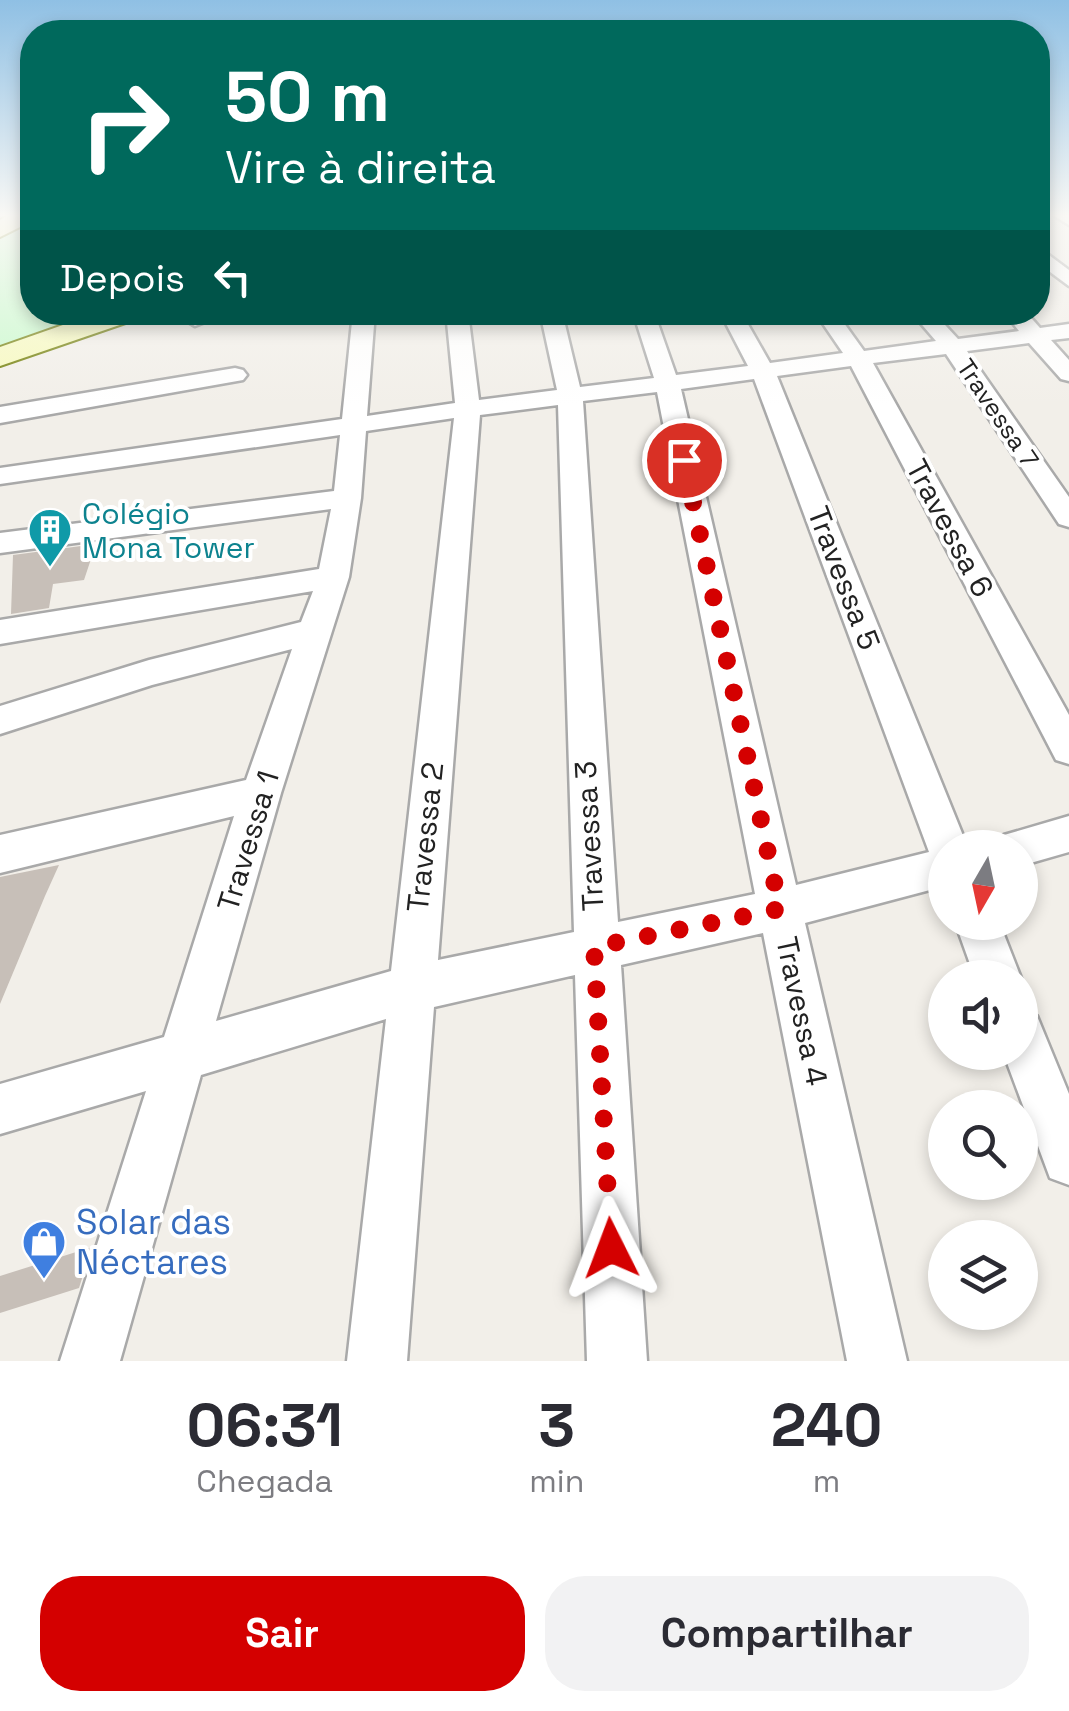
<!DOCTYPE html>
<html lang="pt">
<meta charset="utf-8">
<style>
body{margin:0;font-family:"Space Grotesk",sans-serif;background:#f2f2f3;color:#2b2b33;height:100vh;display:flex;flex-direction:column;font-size:38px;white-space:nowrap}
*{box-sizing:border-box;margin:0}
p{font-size:32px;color:#7c7c81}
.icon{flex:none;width:55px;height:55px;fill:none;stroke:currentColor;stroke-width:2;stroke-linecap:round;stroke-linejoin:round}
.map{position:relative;height:1361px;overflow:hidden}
.details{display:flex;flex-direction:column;background:#fff;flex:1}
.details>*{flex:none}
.banner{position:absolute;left:20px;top:20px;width:1030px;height:305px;border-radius:40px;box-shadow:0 5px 15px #0003;background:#00695c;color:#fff;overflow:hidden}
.needle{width:65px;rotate:189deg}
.fabs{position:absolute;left:928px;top:830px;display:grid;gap:20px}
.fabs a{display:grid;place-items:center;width:110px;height:110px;border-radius:50%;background:#fff;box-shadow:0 5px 15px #0003;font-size:50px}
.pin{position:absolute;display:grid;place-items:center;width:85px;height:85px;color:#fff;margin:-42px;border:5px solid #fff;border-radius:50%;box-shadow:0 2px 10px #0007}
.me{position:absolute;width:110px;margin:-55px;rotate:357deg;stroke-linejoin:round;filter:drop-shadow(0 0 8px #0008)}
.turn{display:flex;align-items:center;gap:35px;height:210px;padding:0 40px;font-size:45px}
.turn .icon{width:130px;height:130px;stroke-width:2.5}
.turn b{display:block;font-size:70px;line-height:85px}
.then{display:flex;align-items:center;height:95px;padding:0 40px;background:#0003;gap:20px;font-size:38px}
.eta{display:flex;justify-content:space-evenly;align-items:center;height:170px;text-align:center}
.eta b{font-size:60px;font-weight:800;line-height:70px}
.cta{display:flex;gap:20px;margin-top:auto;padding:20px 40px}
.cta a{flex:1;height:115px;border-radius:40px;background:#d40000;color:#fff;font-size:40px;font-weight:800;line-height:115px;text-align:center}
.cta a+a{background:#f2f2f3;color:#2b2b33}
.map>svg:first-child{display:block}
.park{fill:#c8facc}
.building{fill:#c7bfb8}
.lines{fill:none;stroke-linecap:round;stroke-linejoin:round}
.street-casing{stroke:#a9a9a9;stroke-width:5}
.secondary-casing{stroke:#707d05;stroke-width:4}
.street{fill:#fff;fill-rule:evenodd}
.secondary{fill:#f7fabf;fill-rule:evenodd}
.route{stroke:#d40000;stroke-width:18;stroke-dasharray:0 32.4}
.labels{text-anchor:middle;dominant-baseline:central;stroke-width:8;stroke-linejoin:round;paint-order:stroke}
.far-street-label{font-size:25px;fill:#222;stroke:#fff}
.culture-label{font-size:30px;fill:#0d838f;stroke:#fff;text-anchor:start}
.street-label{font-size:30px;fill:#222;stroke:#fff}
.near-shop-label{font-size:35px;fill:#366cbe;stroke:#fff;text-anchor:start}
</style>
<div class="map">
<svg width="1069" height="1361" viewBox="0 0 1069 1361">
<rect width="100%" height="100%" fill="#f2efe9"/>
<path class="park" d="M32,216V312L119,313L0,351V237Z"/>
<g class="building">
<path d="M96,544L84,580L53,584L49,608L11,614L13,555Z"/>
<path d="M59,865L45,896L0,1004V877Z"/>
<path d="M92,1247L79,1288L0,1313V1276Z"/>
</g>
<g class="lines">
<defs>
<g id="street">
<path d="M1053,215H1069V225Z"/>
<path d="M1038,247L1069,270V286L1038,263Z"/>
<path d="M172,312H230L195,326Z"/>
<path d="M353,312H375L367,416L455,403L446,312H468L479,400L557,390L540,312H562L580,387L654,378L633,312H654L676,375L748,366L720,312H741L770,363L843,353L815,312H836L864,351L936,341L911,312H933L958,339L1019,331L1004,312H1026L1040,328L1069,324V338L1051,340L1069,360V381L1061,379L1029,343L967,351L1069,497V527L1059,524L946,354L873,363L1069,715V764L1056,760L851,366L777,376L968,848H945V886L805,923L907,1361H847L763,933L621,965L647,1361H587L575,975L434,1007L407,1361H347L386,1019L201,1075L120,1361H60L146,1091L0,1134V1084L164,1037L234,816L0,873V835L246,780L292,649L152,685L0,734V706L149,660L301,622L313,591L0,644V620L319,569L331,509L0,553V533L334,491L340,435L0,484V468L342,419ZM754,379L929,852L796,885L681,389ZM657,392L755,894L618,922L583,401ZM558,405L574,932L438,960L480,415ZM454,418L391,971L216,1021L281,793L349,577L361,498L366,431Z"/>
<path d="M235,368L243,370L247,375L243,380L0,423V407Z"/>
<path d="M1069,816V852L1020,866V848H999L1004,835Z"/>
<path d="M955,922H999L1021,978L1020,981L975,978Z"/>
<path d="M1020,1009L1037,1016L1069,1094V1185L1050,1178L1003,1052H1020Z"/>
</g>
<g id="secondary">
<path d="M8,215H32V221L0,237V220Z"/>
<path d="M100,312H144L140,318L0,366V347Z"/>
</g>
</defs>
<use href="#street" class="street-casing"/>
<use href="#secondary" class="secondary-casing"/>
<use href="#street" class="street"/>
<use href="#secondary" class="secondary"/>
</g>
<linearGradient id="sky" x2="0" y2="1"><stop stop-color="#8fc0e4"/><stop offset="0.53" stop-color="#f9f8f5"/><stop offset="1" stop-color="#f9f8f5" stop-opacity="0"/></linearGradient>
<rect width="1069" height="406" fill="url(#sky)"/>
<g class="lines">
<path class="route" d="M611,1248L594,947L780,909L684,460"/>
</g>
<defs>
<symbol id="building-pin" viewBox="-11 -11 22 30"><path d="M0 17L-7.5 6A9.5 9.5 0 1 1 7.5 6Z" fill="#0f9aa8" stroke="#fff"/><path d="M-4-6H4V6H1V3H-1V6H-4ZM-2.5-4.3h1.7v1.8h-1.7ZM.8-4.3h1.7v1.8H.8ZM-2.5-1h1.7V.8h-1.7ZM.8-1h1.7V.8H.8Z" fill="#fff"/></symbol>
<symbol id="shop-pin" viewBox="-11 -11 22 30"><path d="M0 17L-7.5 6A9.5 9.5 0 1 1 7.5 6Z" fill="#3f7fe0" stroke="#fff"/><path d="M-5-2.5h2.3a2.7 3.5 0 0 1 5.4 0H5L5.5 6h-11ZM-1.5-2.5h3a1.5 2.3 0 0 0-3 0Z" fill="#fff"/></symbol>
</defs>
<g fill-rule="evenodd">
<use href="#building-pin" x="25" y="505" width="50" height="68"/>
<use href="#shop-pin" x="19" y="1217" width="50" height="68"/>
</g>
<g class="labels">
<g class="far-street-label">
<text transform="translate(998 413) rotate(56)">Travessa 7</text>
</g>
<g class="culture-label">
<text x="82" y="513">Colégio<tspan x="82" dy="34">Mona Tower</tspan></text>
</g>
<g class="street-label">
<text transform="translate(950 528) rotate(62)">Travessa 6</text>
<text transform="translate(844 578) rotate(69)">Travessa 5</text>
<text transform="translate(589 836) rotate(-93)">Travessa 3</text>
<text transform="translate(425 837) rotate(-84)">Travessa 2</text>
<text transform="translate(248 841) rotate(-73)">Travessa 1</text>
<text transform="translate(802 1011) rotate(78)">Travessa 4</text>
</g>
<g class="near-shop-label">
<text x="76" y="1222">Solar das<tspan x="76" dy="40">Néctares</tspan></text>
</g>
</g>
</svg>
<div class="fabs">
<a><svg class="needle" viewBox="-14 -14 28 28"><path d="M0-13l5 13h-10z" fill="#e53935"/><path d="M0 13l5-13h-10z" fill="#7c7c81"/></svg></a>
<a><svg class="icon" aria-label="sound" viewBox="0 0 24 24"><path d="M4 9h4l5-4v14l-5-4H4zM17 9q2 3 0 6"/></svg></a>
<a><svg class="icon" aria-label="search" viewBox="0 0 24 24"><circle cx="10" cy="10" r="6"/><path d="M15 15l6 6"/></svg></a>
<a><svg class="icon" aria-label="layers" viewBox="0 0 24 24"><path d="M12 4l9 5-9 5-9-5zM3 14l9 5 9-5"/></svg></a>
</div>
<div class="pin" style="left:684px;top:460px;background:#d93025"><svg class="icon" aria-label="arrive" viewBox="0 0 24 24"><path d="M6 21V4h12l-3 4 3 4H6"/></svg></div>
<svg class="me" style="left:611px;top:1248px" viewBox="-20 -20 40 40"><path d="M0-17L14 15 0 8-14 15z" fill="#d40000" stroke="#fff" stroke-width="4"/></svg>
<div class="banner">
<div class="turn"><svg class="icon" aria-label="right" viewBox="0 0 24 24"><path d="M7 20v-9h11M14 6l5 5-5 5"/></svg><div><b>50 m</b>Vire à direita</div></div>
<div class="then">Depois<svg class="icon" aria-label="left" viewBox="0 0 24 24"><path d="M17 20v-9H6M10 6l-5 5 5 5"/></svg></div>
</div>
</div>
<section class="details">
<div class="eta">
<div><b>06:31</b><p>Chegada</p></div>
<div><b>3</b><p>min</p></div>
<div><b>240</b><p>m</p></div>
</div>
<div class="cta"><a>Sair</a><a>Compartilhar</a></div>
</section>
